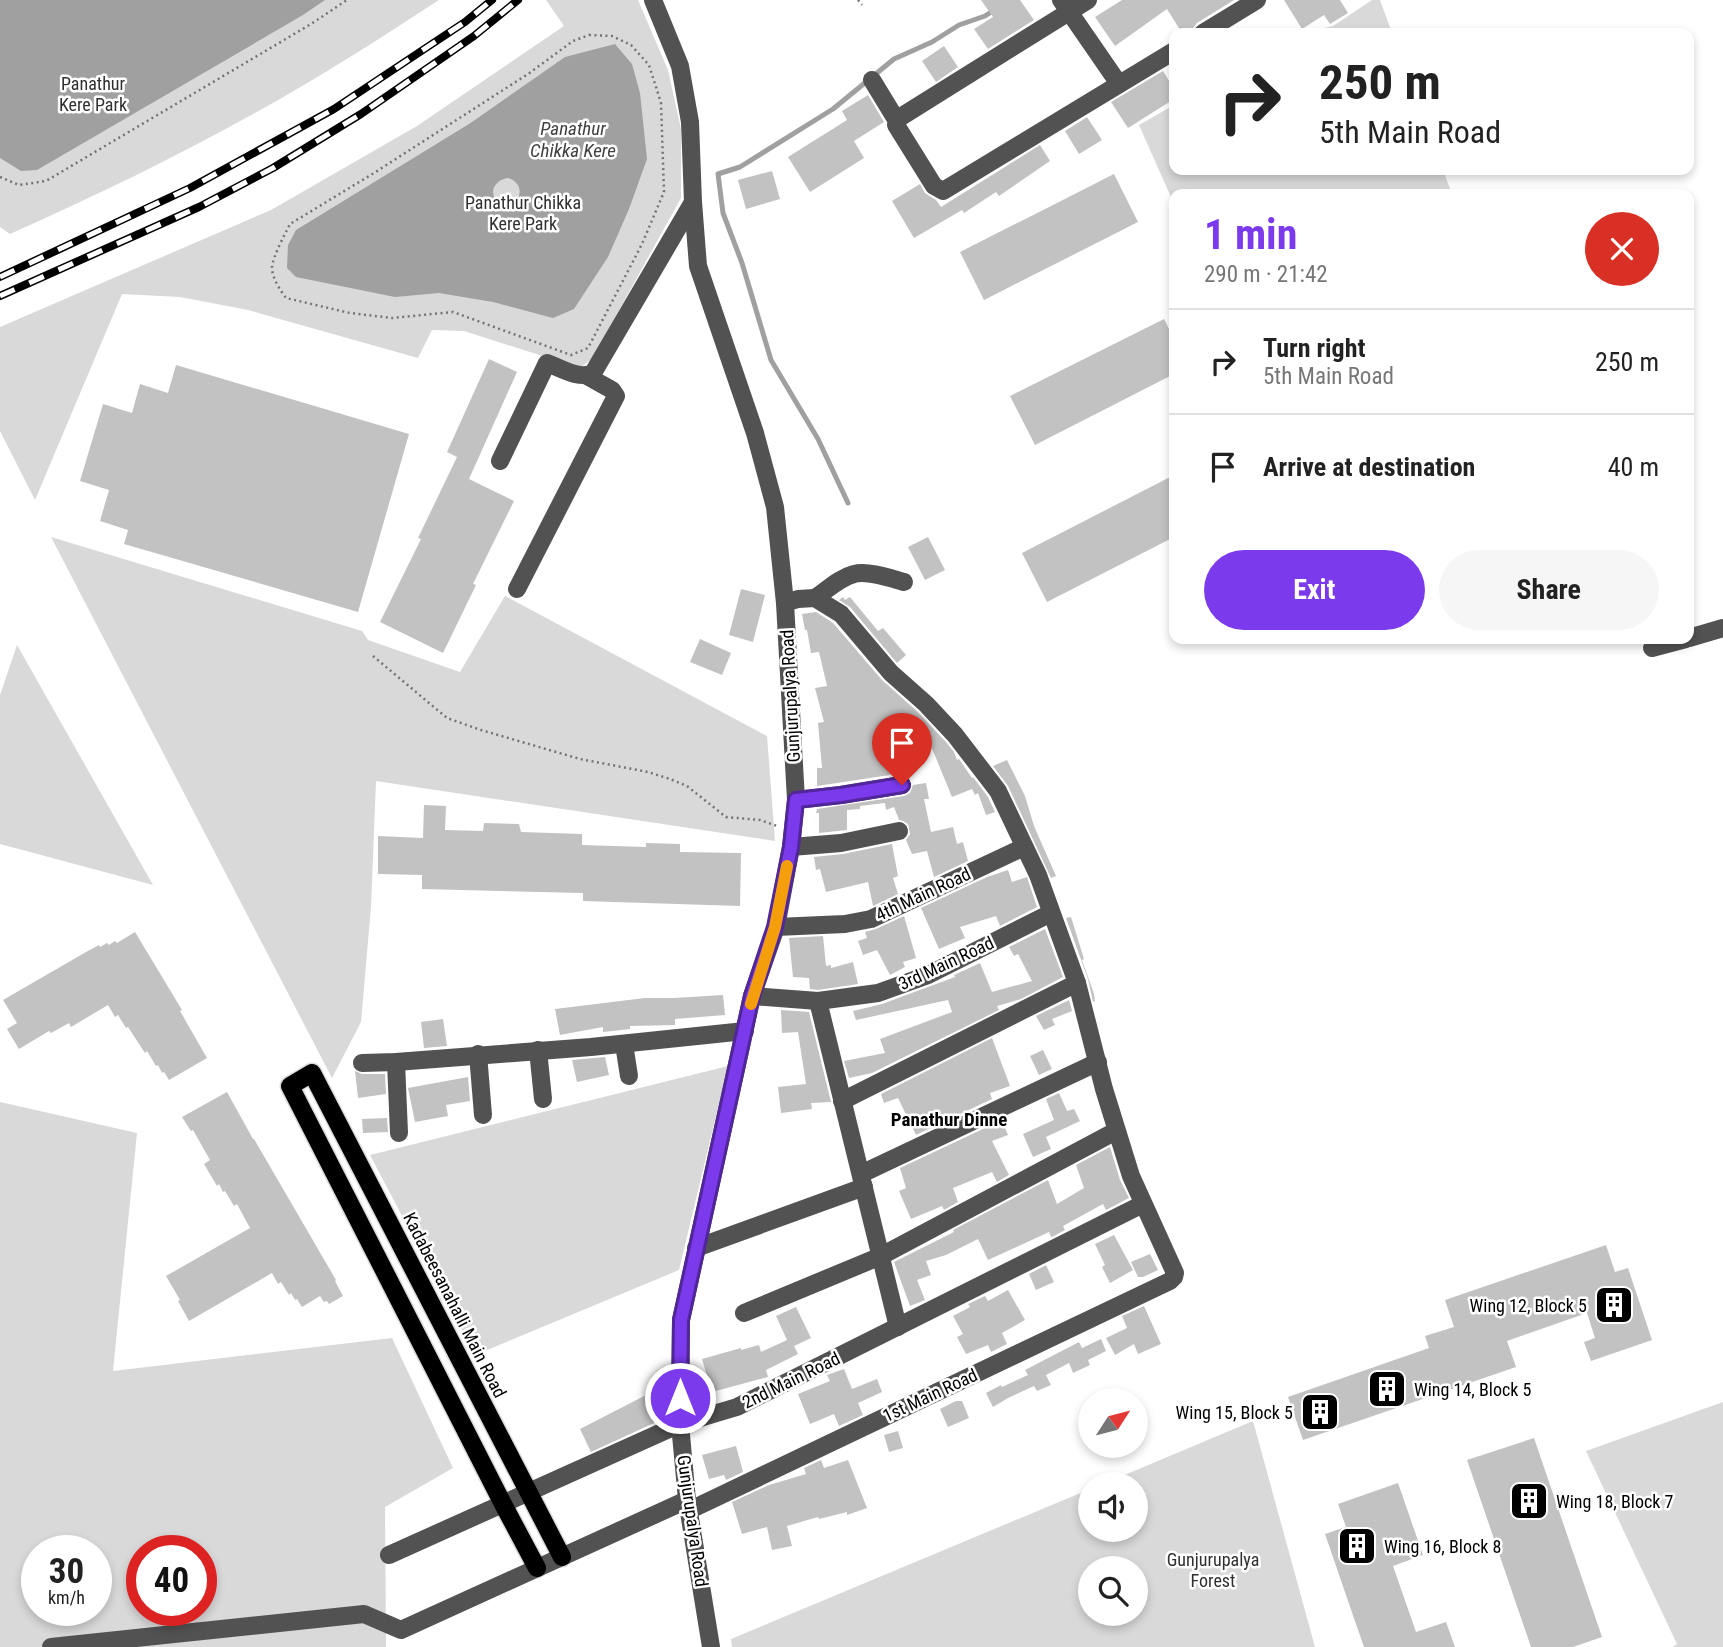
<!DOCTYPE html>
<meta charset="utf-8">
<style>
body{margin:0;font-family:"Roboto Condensed",sans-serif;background:#f6f6f6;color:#222;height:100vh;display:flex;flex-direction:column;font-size:26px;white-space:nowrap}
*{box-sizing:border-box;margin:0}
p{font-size:23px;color:#767676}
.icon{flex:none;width:38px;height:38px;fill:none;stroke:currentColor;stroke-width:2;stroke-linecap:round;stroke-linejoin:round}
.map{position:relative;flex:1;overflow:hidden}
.side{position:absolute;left:1169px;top:189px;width:525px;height:455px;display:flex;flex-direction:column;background:#fff;border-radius:14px;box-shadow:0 4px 10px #0003}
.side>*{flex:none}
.guide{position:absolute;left:1169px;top:28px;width:525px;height:147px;border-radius:14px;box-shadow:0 4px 10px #0003;background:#fff;color:#222;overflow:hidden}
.needle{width:46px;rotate:54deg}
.tools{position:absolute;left:1078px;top:1388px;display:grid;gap:14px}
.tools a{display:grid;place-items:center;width:70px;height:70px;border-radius:50%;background:#fff;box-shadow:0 4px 10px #0003;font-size:35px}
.speed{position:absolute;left:21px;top:1535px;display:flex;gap:14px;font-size:35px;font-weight:700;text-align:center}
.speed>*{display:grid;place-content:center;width:91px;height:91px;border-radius:50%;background:#fff;box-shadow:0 4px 10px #0003;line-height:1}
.speed small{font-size:18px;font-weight:400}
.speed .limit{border:10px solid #d22;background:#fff;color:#111}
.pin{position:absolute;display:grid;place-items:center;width:60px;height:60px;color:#fff;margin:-72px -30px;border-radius:50% 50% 50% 0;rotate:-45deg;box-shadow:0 0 7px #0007}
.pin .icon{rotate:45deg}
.me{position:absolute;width:77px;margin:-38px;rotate:0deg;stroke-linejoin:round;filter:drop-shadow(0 0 5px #0008)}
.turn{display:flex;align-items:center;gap:24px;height:147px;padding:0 35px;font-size:32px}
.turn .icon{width:91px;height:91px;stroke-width:2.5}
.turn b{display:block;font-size:49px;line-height:60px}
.round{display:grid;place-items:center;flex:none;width:74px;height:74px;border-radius:37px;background:#f6f6f6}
.head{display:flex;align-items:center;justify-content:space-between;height:119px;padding:0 35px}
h1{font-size:42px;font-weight:700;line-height:52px;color:#7c3aed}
.primary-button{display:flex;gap:14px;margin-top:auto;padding:14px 35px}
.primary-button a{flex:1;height:80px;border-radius:42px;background:#7c3aed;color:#fff;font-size:28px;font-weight:700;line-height:80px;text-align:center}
.primary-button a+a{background:#f6f6f6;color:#222}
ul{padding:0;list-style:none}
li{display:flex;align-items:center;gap:21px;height:105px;padding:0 35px;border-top:2px solid #e0e0e0}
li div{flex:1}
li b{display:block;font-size:26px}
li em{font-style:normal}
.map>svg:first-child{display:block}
.green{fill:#d9d9d9;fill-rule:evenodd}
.water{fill:#a0a0a0;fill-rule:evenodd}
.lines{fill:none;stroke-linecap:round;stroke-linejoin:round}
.stream{stroke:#a0a0a0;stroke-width:5}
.building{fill:#c2c2c2}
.major-casing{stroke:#dbdbdb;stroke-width:21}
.path{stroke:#747474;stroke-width:2.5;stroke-dasharray:2 3.5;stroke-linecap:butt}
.minor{stroke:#525252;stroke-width:18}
.major{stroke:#000;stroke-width:18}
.rail-casing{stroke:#000;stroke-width:8}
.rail{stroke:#fff;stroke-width:5;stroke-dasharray:16;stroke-linecap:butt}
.route-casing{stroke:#51269a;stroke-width:18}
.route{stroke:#7c3aed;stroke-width:12}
.slow{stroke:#f59e0b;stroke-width:12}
.labels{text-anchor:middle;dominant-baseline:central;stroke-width:5;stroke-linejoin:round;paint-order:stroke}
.park-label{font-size:18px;fill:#303030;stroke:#fff}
.street-label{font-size:18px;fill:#000;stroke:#fff}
.poi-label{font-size:18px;fill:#000;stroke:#fff;text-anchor:start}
.water-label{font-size:19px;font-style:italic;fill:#414141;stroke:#fff}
.neighbourhood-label{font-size:19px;font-weight:bold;fill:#000;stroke:#fff}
</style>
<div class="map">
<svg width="1723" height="1647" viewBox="0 0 1723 1647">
<rect width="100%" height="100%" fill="#fff"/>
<g class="green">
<path d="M0,0H439C378,40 317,79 253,114C174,158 93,197 10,234L0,227Z"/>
<path d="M546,0H638L668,70L681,129V198L592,359L580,368L464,331L432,330L418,358L248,310L180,297L122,294L35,500L0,431V327L271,210L417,126L564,26Z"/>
<path d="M1372,0H1380L1392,33H1303L1333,26Z"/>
<path d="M1174,105V170H1443L1452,194H1174V204L1139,125Z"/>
<path d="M51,537L362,631L368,640L460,672L505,596L767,736L775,841L376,781L371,907L361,1022L332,1078Z"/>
<path d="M17,645L153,885L0,844V695Z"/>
<path d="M728,1066L679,1270L475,1355L370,1155Z"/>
<path d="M0,1102L137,1133L113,1371L392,1338L453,1468L385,1507L386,1647H0ZM37,1550H96V1610H37ZM142,1550H201V1610H142Z"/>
<path d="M1723,1402V1647H1672L1677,1644L1586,1451Z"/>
<path d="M1253,1421L1315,1647H732L731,1639L1090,1489V1530H1136V1484H1103ZM1090,1568H1136V1614H1090Z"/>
</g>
<g class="water">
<path d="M0,0H325L303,15L37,170L21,171L0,158Z"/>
<path d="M615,44L632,64L640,93L647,159L629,209L608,257L574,309L553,318L493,302L439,293L395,297L296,277L287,268L288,245L296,230L469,124L565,57ZM508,178C520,182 523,192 516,202C492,213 483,182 508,178Z"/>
</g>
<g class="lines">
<path class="stream" d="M848,503L818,439L771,360L742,263L723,213L718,174L740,167L833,109L894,59L932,42L959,25L985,16L994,10"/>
</g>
<g class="building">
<path d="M981,0H1020L1034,20L988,49L974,29L993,17Z"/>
<path d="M1122,0H1234L1197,23L1193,28L1192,33H1182L1167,9L1115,46L1095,17Z"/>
<path d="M1284,0H1340L1348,13L1330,24L1324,15L1302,29Z"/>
<path d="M944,46L958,67L936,82L922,61Z"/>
<path d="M1163,71L1174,89V99L1128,128L1111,102Z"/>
<path d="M868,95L884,122L854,141L864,158L810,192L788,157L847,120L842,111Z"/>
<path d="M1087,117L1102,140L1079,154L1065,131Z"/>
<path d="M1040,145L1050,161L999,196L996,192L964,213L962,210L914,238L892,201L920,184L925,193L936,200L941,207Z"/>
<path d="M772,171L780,199L746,209L738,180Z"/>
<path d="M1114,174L1138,222L984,300L960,252Z"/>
<path d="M1164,319L1174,339V374L1035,445L1010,396Z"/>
<path d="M489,359L517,372L469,479L514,501L473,584L476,585L443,653L380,622L421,539L418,538L457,457L447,452Z"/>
<path d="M176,365L409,434L358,612L124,544L128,530L100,521L109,490L80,481L103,404L132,413L140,384L168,393Z"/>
<path d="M1174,475V537L1047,602L1022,553Z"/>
<path d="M928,537L945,570L925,580L908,547Z"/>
<path d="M741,589L765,595L753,642L729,635Z"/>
<path d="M843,597L845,600L850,597L878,631L883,628L906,655L897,663L850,607L839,600Z"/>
<path d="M816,612L833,623L882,680L918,712L946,742L954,752L957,760L959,759L972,778L973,777L988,797L995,812L986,815L978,793L975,795L972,789L952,797L922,724L917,725L921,748L887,754L890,775L817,786V768H822L818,723L824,722L815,688L827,686L819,652L811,653L807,630H805L802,614Z"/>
<path d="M700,639L731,653L722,675L690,662Z"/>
<path d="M1007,760L1025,796L1034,826L1056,876L1051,878L1008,786L993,766Z"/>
<path d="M926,783L929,799H924L931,832L953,827L957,844L963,842L968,861L934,877L927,851L912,854L906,840L910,834L908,824L903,821L899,820L894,807L886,810L885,803L860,806V809L847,810V830L819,833V813H816L817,809L904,796L910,793L913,785Z"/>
<path d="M424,805L446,806L445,830L483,831L484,823L519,824L521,832L582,834V845L646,847V843L680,844V852L741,853L740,906L583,901V893L422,889V875L378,874V836L423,838Z"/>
<path d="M892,844L898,876L893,878L898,894L873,906L868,882L826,892L820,869L816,870L814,857L843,854Z"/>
<path d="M1008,870L1012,882L1027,877L1037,907L1000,926L996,916L960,927L965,938L939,949L921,908L987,877Z"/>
<path d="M904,916L916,958L903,962L905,967L890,975L877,950L863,955L858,941L867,938L865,932L876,929Z"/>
<path d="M1071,917L1084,959L1082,960L1094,994L1095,1001L1093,1002L1088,979L1066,918Z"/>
<path d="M1045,929L1063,977L1021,999L997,1006L999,1010L872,1073L849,1078L844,1061L885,1053L880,1039L952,1012L948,1000L856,1020L853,1011L882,1004L955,977L954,975L980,963L992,992L1032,981L1018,954L1014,956L1009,947Z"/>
<path d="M135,932L182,1010L180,1011L207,1058L169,1080L164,1072L162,1073L158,1065L156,1066L147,1051L145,1053L128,1027L126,1028L118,1015L115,1017L108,1005L71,1027L69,1023L51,1033L49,1031L19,1049L7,1029L17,1023L3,1000L86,952L99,945L100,947L107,943L109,945L115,941L117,943Z"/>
<path d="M823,936L826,966L831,965V968L853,962L858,984L818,990L810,989L809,978L793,977L789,938Z"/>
<path d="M723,995L725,1015L675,1019V1025L630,1026V1029L603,1032V1027L560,1035L555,1009L645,998H674Z"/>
<path d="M1069,1000L1072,1011L1052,1019L1055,1025L1044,1030L1036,1016Z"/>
<path d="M781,1010L809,1012L831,1102L811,1103L812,1109L781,1113L778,1087L806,1084L798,1032L782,1033Z"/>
<path d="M443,1019L447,1046L424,1048L421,1022Z"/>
<path d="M992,1038L1010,1086L990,1093L992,1099L916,1135L898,1098L884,1103L881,1094Z"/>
<path d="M1043,1050L1052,1069L1039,1075L1030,1056Z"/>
<path d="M605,1057L609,1075L577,1082L572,1060Z"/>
<path d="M355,1071L362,1074H385L386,1094L358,1098Z"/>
<path d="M468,1077L470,1101L446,1105L448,1116L415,1122L408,1088Z"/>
<path d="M227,1092L253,1139H254L336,1280L335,1281L343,1296L329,1304L327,1301L324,1302L320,1296L302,1307L297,1299L295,1300L291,1293L289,1295L281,1282L278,1284L272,1273L189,1321L178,1301L180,1300L166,1276L250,1228L237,1204L234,1206L225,1191L223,1192L219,1184L217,1186L204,1164L210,1160L193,1130L191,1131L182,1117Z"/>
<path d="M1059,1093L1067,1111L1074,1109L1080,1121L1046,1137L1051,1149L1033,1157L1023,1134L1054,1120L1046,1099Z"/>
<path d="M387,1118L388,1132L363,1133L362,1119Z"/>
<path d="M1002,1120L1008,1135L992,1141L1009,1175L997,1182L992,1172L953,1188L958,1202L944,1210L942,1206L911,1219L899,1191L906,1188L900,1168Z"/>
<path d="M1110,1147L1120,1180L1129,1198L1106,1210L1103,1204L1063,1226L1065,1230L1054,1236L1051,1237L1049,1232L988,1260L978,1239L946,1255L926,1261L931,1275L917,1280L925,1300L910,1306L894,1262L954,1232L953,1230L1048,1180L1057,1204L1084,1188L1076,1165Z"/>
<path d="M1114,1235L1133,1270L1110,1283L1102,1267L1105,1265L1095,1244Z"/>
<path d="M1606,1245L1615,1272L1628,1268L1652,1340L1591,1361L1584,1342L1595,1338L1587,1313L1507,1341L1516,1367L1303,1440L1288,1397L1429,1348L1425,1336L1454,1327L1445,1300Z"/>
<path d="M1150,1254L1158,1270L1143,1277H1138L1131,1262Z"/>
<path d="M1046,1265L1054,1282L1036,1290L1029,1274Z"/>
<path d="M1008,1290L1025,1320L1002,1333L1007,1344L991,1352L988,1345L966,1354L957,1337L963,1334L953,1316L970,1307L968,1304L985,1296L988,1301Z"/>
<path d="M1144,1306L1161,1344L1138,1354L1134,1344L1115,1355L1106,1338L1127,1328L1122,1316Z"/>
<path d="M796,1307L811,1338L794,1346L798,1354L766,1370L768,1377L712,1392L702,1359L741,1348V1350L759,1345L761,1352L787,1340L776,1316Z"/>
<path d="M1101,1339L1106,1351L1088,1360L1090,1365L1073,1373L1069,1363L1046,1375L1051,1385L1037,1391L1034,1386L1008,1398L993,1407L986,1393L1001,1385L1002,1387L1028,1375L1025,1370L1079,1342L1082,1348Z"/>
<path d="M844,1369L852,1389L877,1379L882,1392L858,1403L863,1415L839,1426L834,1414L810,1424L798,1394L830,1381L827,1375Z"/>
<path d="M652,1392L665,1418L591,1452L580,1429Z"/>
<path d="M956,1401H962L969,1418L948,1427L940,1409Z"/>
<path d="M898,1431L903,1448L889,1452L884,1435Z"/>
<path d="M1534,1438L1602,1637L1573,1647H1531L1467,1460Z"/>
<path d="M736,1446L743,1472L726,1480L724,1475L709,1479L702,1455Z"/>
<path d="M821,1460L824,1468L848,1460L867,1508L847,1515V1512L819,1519L818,1517L787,1526L792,1546L772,1550L767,1527L742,1534L732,1502L769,1485L806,1474L804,1468Z"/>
<path d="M1398,1483L1423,1555L1393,1566L1416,1632L1446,1622L1455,1647H1364L1357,1627L1325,1534L1346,1527L1338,1504Z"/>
</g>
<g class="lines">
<defs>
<path id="major" d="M537,1568L503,1504L290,1086L312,1073L562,1557"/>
</defs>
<use href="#major" class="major-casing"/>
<g class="path">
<path d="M858,0L862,5"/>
<path d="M589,35L612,36L631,45L649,65L661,103L664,192L642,244L588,348L571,355L453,312L392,318L350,313L286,298C280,290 272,278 272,267C273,256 285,234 290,224L374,173L528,74L573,41Z"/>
<path d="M0,177L19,185L46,181L311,24L347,0"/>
<path d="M373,656L447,718L481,730L580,759L648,772L670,779L687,786L726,817L760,820L777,826"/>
</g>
<g class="minor">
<path d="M653,0L680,66L690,122L693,202L698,266L755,433L775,507L785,603L796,800L791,847L776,927L752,996L681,1320L680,1424L687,1500L711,1647"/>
<path d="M1061,0L1119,84"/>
<path d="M1203,33L1257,0"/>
<path d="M872,80L897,121L896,125L934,186L943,191L1174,51"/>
<path d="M897,121L899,118L1088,0"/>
<path d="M500,461L547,363C560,368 580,380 593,373L693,202"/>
<path d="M517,589L616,396L612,390L587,376"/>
<path d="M815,598C827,590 839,578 854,574C867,570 890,578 904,582"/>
<path d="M1689,638L1723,628"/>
<path d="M1652,648L1686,639"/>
<path d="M796,800L841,795L902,785"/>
<path d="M791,847L841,843L899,831"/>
<path d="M776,927L845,924L871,919L1024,847"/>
<path d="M752,996L818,1001L878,993L928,975L1051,913"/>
<path d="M818,1001L898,1327"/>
<path d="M624,1044L629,1076"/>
<path d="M538,1050L543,1099"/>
<path d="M478,1054L483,1115"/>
<path d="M396,1062L399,1133"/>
<path d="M362,1063L396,1062L591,1047L745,1031"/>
<path d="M842,1101L1077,983"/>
<path d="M861,1174L1098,1062"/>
<path d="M696,1248L864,1187"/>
<path d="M744,1313L881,1256L1116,1131"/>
<path d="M690,1510L1170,1281L1174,1277L1175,1273L1131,1176L1104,1089L1077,983L1038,875L998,791L955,735L926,704L891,673L841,614L815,598L798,599L785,603"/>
<path d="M389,1555L680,1424L737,1407L1143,1204"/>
<path d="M51,1647L364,1614L401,1630L687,1500"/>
</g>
<use href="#major" class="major"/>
<defs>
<g id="rail">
<path d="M0,277L190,188L334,109L465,22L492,0"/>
<path d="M0,296L199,207L273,168L361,114L474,36L518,0"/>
</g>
</defs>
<use href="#rail" class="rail-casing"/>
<use href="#rail" class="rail"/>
</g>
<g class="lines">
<defs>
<path id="route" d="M680,1398L681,1320L752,996L775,927L791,847L796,800L841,795L902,785"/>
</defs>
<use href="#route" class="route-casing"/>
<use href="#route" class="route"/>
<path class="slow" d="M751,1004L775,927L787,866"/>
</g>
<defs>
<symbol id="building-square" viewBox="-11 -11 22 22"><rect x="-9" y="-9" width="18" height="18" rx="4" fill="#000" stroke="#fff"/><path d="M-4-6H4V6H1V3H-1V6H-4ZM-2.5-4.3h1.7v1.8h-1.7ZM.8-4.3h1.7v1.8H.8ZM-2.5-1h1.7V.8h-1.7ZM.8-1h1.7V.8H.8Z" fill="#fff"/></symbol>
</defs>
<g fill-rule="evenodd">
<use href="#building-square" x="1592" y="1283" width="44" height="44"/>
<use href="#building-square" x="1365" y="1367" width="44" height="44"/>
<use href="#building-square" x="1298" y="1390" width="44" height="44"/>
<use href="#building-square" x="1507" y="1479" width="44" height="44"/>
<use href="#building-square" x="1335" y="1524" width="44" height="44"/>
</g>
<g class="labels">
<g class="park-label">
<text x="93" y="83">Panathur<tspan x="93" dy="21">Kere Park</tspan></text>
<text x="523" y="202">Panathur Chikka<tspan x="523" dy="21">Kere Park</tspan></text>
<text x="1213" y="1559">Gunjurupalya<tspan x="1213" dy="21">Forest</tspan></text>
</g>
<g class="street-label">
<text transform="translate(790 696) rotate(-93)">Gunjurupalya Road</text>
<text transform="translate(923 894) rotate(-25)">4th Main Road</text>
<text transform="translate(946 963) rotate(-25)">3rd Main Road</text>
<text transform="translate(455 1305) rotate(63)">Kadabeesanahalli Main Road</text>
<text transform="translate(791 1380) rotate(-26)">2nd Main Road</text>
<text transform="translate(930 1395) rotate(-25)">1st Main Road</text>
<text transform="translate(693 1521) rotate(82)">Gunjurupalya Road</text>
</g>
<g class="poi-label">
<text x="1587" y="1305" text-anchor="end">Wing 12, Block 5</text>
<text x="1414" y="1389">Wing 14, Block 5</text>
<text x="1293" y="1412" text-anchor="end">Wing 15, Block 5</text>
<text x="1556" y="1501">Wing 18, Block 7</text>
<text x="1384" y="1546">Wing 16, Block 8</text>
</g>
<g class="water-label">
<text x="573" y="128">Panathur<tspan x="573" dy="22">Chikka Kere</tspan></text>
</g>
<g class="neighbourhood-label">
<text x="949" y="1119">Panathur Dinne</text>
</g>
</g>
</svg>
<div class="tools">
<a><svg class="needle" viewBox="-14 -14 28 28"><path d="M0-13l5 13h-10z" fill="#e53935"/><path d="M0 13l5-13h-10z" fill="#767676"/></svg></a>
<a><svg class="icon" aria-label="sound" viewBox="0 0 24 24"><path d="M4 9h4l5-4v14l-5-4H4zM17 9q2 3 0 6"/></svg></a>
<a><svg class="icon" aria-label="search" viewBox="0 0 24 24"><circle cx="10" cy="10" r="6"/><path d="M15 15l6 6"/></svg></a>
</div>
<div class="speed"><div>30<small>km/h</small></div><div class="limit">40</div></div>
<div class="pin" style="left:902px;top:785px;background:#d93025"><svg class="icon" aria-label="arrive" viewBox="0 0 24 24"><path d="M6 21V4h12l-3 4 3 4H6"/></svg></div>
<svg class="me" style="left:680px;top:1398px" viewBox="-20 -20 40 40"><circle r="17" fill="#7c3aed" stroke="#fff" stroke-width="3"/><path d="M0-11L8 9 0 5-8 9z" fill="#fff"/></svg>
<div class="guide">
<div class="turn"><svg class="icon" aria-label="right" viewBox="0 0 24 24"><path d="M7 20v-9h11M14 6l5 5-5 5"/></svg><div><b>250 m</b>5th Main Road</div></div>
</div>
<section class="side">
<div class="head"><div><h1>1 min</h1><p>290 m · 21:42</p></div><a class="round" style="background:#d93025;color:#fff"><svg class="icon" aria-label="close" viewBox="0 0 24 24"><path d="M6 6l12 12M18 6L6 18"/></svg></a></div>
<ul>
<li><svg class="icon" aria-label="right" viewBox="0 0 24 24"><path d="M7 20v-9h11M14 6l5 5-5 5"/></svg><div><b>Turn right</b><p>5th Main Road</p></div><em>250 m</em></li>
<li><svg class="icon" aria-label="arrive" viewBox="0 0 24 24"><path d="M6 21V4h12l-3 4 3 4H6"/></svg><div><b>Arrive at destination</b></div><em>40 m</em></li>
</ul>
<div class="primary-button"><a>Exit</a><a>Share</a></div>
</section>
</div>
